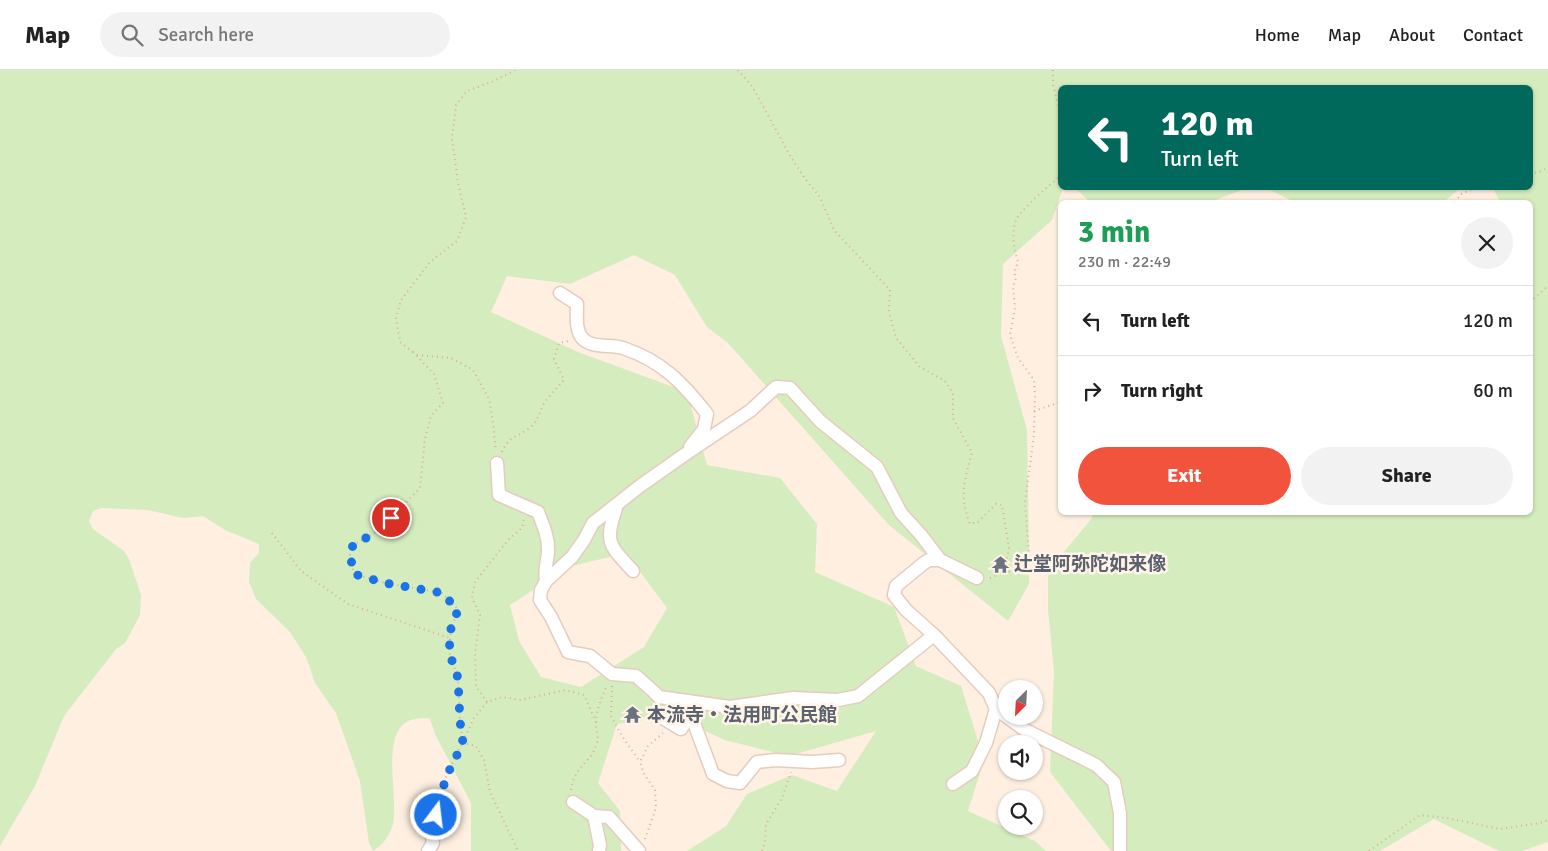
<!DOCTYPE html>
<meta charset="utf-8">
<style>
body{margin:0;font-family:Signika,"Noto Sans JP",sans-serif;background:#f2f2f2;color:#222;height:100vh;display:flex;flex-direction:column;font-size:19px;white-space:nowrap}
*{box-sizing:border-box;margin:0}
p{font-size:16px;color:#767676}
.icon{flex:none;width:28px;height:28px;fill:none;stroke:currentColor;stroke-width:2;stroke-linecap:round;stroke-linejoin:round}
.map{position:relative;flex:1;overflow:hidden}
.drawer{position:absolute;left:1058px;top:130px;width:475px;height:315px;display:flex;flex-direction:column;background:#fff;border-radius:8px;box-shadow:0 1px 4px #0004}
.drawer>*{flex:none}
.hud{position:absolute;left:1058px;top:15px;width:475px;height:105px;border-radius:8px;box-shadow:0 1px 4px #0004;background:#00695c;color:#fff;overflow:hidden}
.needle{width:32px;rotate:204deg}
.buttons{position:absolute;left:998px;top:610px;display:grid;gap:10px}
.buttons a{display:grid;place-items:center;width:45px;height:45px;border-radius:50%;background:#fff;box-shadow:0 1px 4px #0004;font-size:25px}
.pin{position:absolute;display:grid;place-items:center;width:42px;height:42px;color:#fff;margin:-21px;border:2px solid #fff;border-radius:50%;box-shadow:0 1px 5px #0007}
.me{position:absolute;width:55px;margin:-28px;rotate:15deg;stroke-linejoin:round;filter:drop-shadow(0 0 4px #0008)}
.turn{display:flex;align-items:center;gap:18px;height:105px;padding:0 20px;font-size:22px}
.turn .icon{width:65px;height:65px;stroke-width:2.5}
.turn b{display:block;font-size:35px;line-height:42px}
.round{display:grid;place-items:center;flex:none;width:52px;height:52px;border-radius:26px;background:#f2f2f2}
.head{display:flex;align-items:center;justify-content:space-between;height:85px;padding:0 20px}
h1{font-size:30px;font-weight:700;line-height:38px;color:#1e9e55}
.primary-button{display:flex;gap:10px;margin-top:auto;padding:10px 20px}
.primary-button a{flex:1;height:58px;border-radius:30px;background:#f1533c;color:#fff;font-size:20px;font-weight:700;line-height:58px;text-align:center}
.primary-button a+a{background:#f2f2f2;color:#222}
ul{padding:0;list-style:none}
li{display:flex;align-items:center;gap:15px;height:70px;padding:0 20px;border-top:1px solid #e0e0e0}
li div{flex:1}
li b{display:block;font-size:19px}
li em{font-style:normal}
header{display:flex;align-items:center;gap:30px;box-sizing:border-box;height:70px;padding:0 25px;background:#fff;border-bottom:1px solid #e0e0e0}
header strong{font-size:24px}
nav{display:flex;gap:28px;margin-inline-start:auto;font-size:18px}
.search{width:350px;height:45px;background:#f2f2f2;display:flex;align-items:center;gap:12px;box-sizing:border-box;padding:0 18px;border-radius:28px;color:#767676;font-size:19px}
.map>svg:first-child{display:block}
.green{fill:#d5ecbe;fill-rule:evenodd}
.lines{fill:none;stroke-linecap:round;stroke-linejoin:round}
.street-casing{stroke:#e4ccbf;stroke-width:15}
.path{stroke:#daac99;stroke-width:2;stroke-dasharray:1 4;stroke-linecap:butt}
.street{stroke:#fff;stroke-width:12}
.route{stroke:#1a73e8;stroke-width:9;stroke-dasharray:0 16.2}
.labels{text-anchor:middle;dominant-baseline:central;stroke-width:5;stroke-linejoin:round;paint-order:stroke}
.worship-label{font-size:19px;font-weight:bold;fill:#5b616d;stroke:#fff4e8;text-anchor:start}
</style>
<header>
<strong>Map</strong>
<div class="search"><svg class="icon" aria-label="search" viewBox="0 0 24 24"><circle cx="10" cy="10" r="6"/><path d="M15 15l6 6"/></svg>Search here</div>
<nav><a>Home</a><a>Map</a><a>About</a><a>Contact</a></nav>
</header>
<div class="map">
<svg width="1548" height="781" viewBox="0 0 1548 781">
<rect width="100%" height="100%" fill="#feefe0"/>
<g class="green">
<path d="M0,0H1548V772L1522,781H1499L1434,749L1380,781H1111L1050,702L1054,601L1048,539V501L1092,448V443L1530,442V132H1500L1493,118H1530V18H1060V118H1063L1052,150L1003,194L1001,266L1027,360L1029,486V514L1008,551L889,455L728,273L707,257L675,205L634,185L570,214L507,206L491,242L578,282L687,322L707,395L780,408L817,454L815,502L894,537L916,596L961,616L984,690L968,741L1035,771L1046,781H687L726,756L747,724L792,705L837,721L876,661L789,686L725,670L671,646L617,654L598,713L620,741L621,781H471V733L436,666L430,649C422,647 419,648 411,650C379,660 399,729 393,754C390,765 383,775 373,781L369,773L360,711L336,643L315,613L306,587L290,562L256,529L249,512L250,493L259,483V474L225,460L203,446L183,448L148,440L101,438L93,441L89,451L93,459L124,481L129,489L141,525L140,545L125,573L116,579L64,646L35,716L0,776ZM626,483L667,538L644,577L581,617L541,607L519,571L510,535L568,497Z"/>
<path d="M1075,118H1247L1210,132H1090Z"/>
<path d="M1266,118H1460L1444,132H1294Z"/>
</g>
<g class="lines">
<defs>
<g id="street">
<path d="M560,223L577,234C577,245 575,259 582,268C592,279 611,274 623,278C662,291 683,313 707,344L704,359L690,377"/>
<path d="M497,393L499,425L538,442C543,455 549,468 548,482C547,493 544,500 546,511"/>
<path d="M617,435C605,472 607,473 633,501"/>
<path d="M940,490H929L924,493L896,516L894,525L906,540L934,565L989,623L996,639L1025,660L1096,695L1114,712L1120,743V781"/>
<path d="M934,565L858,626L838,630L793,628L730,637L659,627L653,621L636,606L612,604L590,586L568,582L551,547L540,530L541,520L546,511L572,487L584,470L593,453L640,416L684,385L750,341L776,317L790,318L820,351L877,397L901,443L921,465L940,490L977,508"/>
<path d="M691,645L713,704L727,711L740,713L757,692L775,690L813,692L839,690"/>
<path d="M661,647L681,659L693,640"/>
<path d="M953,714L972,701L986,673L996,639"/>
<path d="M573,732L594,746L600,775L599,781"/>
<path d="M594,746L609,747L639,781"/>
<path d="M428,781L433,773L431,761L440,728"/>
</g>
</defs>
<use href="#street" class="street-casing"/>
<g class="path">
<path d="M738,0L752,16L792,89L806,110L820,127L834,160L890,220L889,242L896,268L920,297L945,311L953,323V348L972,383C964,412 959,425 970,454L978,452L996,434L1002,435L1009,478L1004,502"/>
<path d="M1053,0V14L1060,44"/>
<path d="M1530,104L1542,101L1548,97"/>
<path d="M1455,132L1461,124L1475,118"/>
<path d="M1530,232L1548,216"/>
<path d="M413,282L434,304L443,333L431,346L425,368L420,418L377,462L353,475L350,485L354,504L385,513L442,523L459,540L451,558L449,582L458,608L460,651L463,673L476,676L484,690L490,722L518,781"/>
<path d="M413,282L400,272L396,248L401,230L430,192L457,171L466,147L458,113L452,68L456,35L467,21L494,11L515,0"/>
<path d="M417,285L451,288L473,300L489,329L493,353L496,381"/>
<path d="M1034,341L1060,332"/>
<path d="M502,382C508,367 517,367 528,359C537,353 539,344 543,335C549,326 557,318 564,310L554,289L559,273L569,271"/>
<path d="M272,463L301,501L348,534L450,568"/>
<path d="M990,508L1004,502L1023,501L1029,486L1025,432L1034,365L1035,324L1034,310L1018,288L1010,265L1015,238L1013,217L1016,208L1014,202L1018,192C1014,180 1011,163 1016,150C1021,139 1050,115 1060,106"/>
<path d="M612,616L611,646L622,666L640,692"/>
<path d="M487,632L476,616L475,584L480,545L472,528L475,512L508,470L522,458L524,448"/>
<path d="M443,717L446,707L474,648L487,632L502,627L520,630L566,620L584,625L596,652"/>
<path d="M571,720C574,695 591,694 597,673C599,667 596,659 596,653C596,640 602,627 607,615"/>
<path d="M645,769L656,738L655,720L644,704L640,692L648,676L663,663"/>
<path d="M762,781L765,772L766,754L782,728L791,702"/>
<path d="M1369,781L1420,745L1447,748L1500,759L1540,753L1548,750"/>
</g>
<use href="#street" class="street"/>
</g>
<g class="lines">
<path class="route" d="M391,448L377,462L353,475L350,485L354,504L385,513L442,523L458,540L451,558L449,582L458,608L460,651L463,673L446,707L436,745"/>
</g>
<defs>
<symbol id="temple-bare" viewBox="-9 -9 18 18"><path d="M0-6L5-2H3V0L6.5 2.5H4V6H1.5V3h-3V6H-4V2.5H-6.5L-3 0V-2H-5Z" fill="#6b7280" stroke="#fff4e8" stroke-width="2.5" paint-order="stroke"/></symbol>
</defs>
<g fill-rule="evenodd">
<use href="#temple-bare" x="988" y="482" width="25" height="25"/>
<use href="#temple-bare" x="620" y="632" width="25" height="25"/>
</g>
<g class="labels">
<g class="worship-label">
<text x="1014" y="494">辻堂阿弥陀如来像</text>
<text x="647" y="645">本流寺・法用町公民館</text>
</g>
</g>
</svg>
<div class="buttons">
<a><svg class="needle" viewBox="-14 -14 28 28"><path d="M0-13l5 13h-10z" fill="#e53935"/><path d="M0 13l5-13h-10z" fill="#767676"/></svg></a>
<a><svg class="icon" aria-label="sound" viewBox="0 0 24 24"><path d="M4 9h4l5-4v14l-5-4H4zM17 9q2 3 0 6"/></svg></a>
<a><svg class="icon" aria-label="search" viewBox="0 0 24 24"><circle cx="10" cy="10" r="6"/><path d="M15 15l6 6"/></svg></a>
</div>
<div class="pin" style="left:391px;top:448px;background:#d93025"><svg class="icon" aria-label="arrive" viewBox="0 0 24 24"><path d="M6 21V4h12l-3 4 3 4H6"/></svg></div>
<svg class="me" style="left:436px;top:745px" viewBox="-20 -20 40 40"><circle r="17" fill="#1a73e8" stroke="#fff" stroke-width="3"/><path d="M0-11L8 9 0 5-8 9z" fill="#fff"/></svg>
<div class="hud">
<div class="turn"><svg class="icon" aria-label="left" viewBox="0 0 24 24"><path d="M17 20v-9H6M10 6l-5 5 5 5"/></svg><div><b>120 m</b>Turn left</div></div>
</div>
<section class="drawer">
<div class="head"><div><h1>3 min</h1><p>230 m · 22:49</p></div><a class="round"><svg class="icon" aria-label="close" viewBox="0 0 24 24"><path d="M6 6l12 12M18 6L6 18"/></svg></a></div>
<ul>
<li><svg class="icon" aria-label="left" viewBox="0 0 24 24"><path d="M17 20v-9H6M10 6l-5 5 5 5"/></svg><div><b>Turn left</b></div><em>120 m</em></li>
<li><svg class="icon" aria-label="right" viewBox="0 0 24 24"><path d="M7 20v-9h11M14 6l5 5-5 5"/></svg><div><b>Turn right</b></div><em>60 m</em></li>
</ul>
<div class="primary-button"><a>Exit</a><a>Share</a></div>
</section>
</div>
